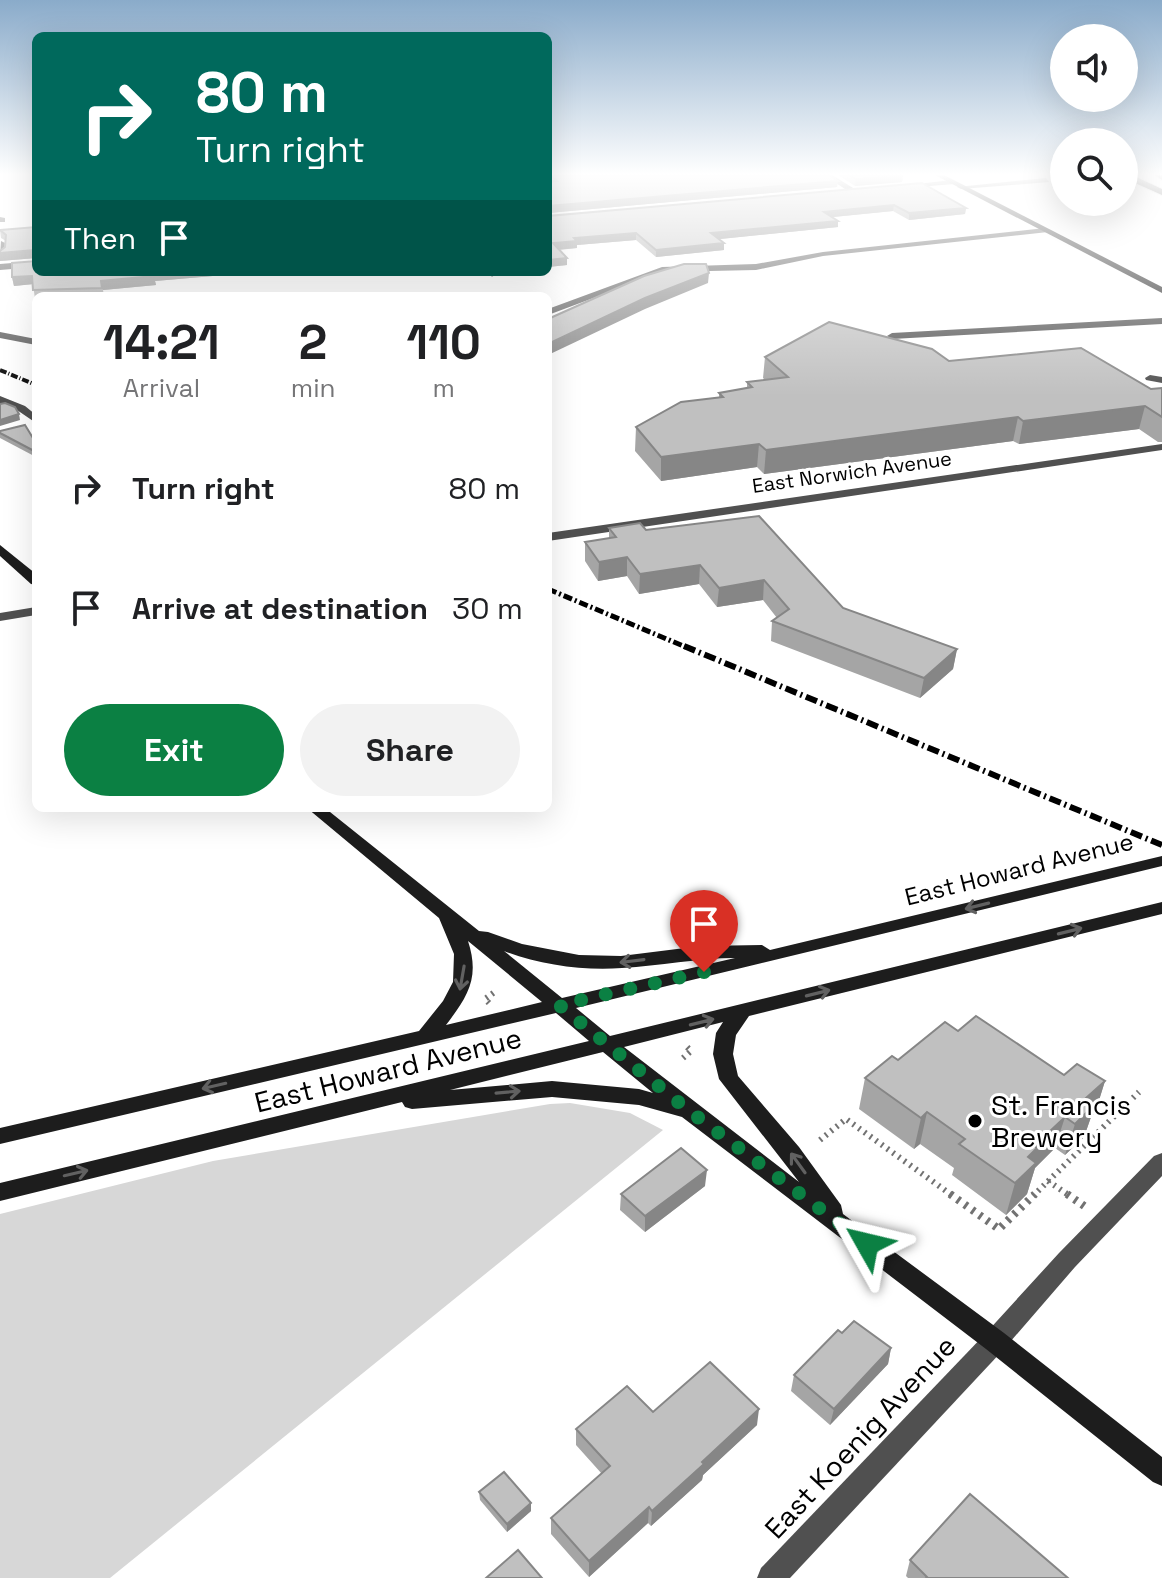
<!DOCTYPE html>
<style>
body{margin:0;font-family:"Space Grotesk",sans-serif;background:#f2f2f2;color:#202124;height:100vh;display:flex;flex-direction:column;font-size:30px;white-space:nowrap}
*{box-sizing:border-box;margin:0}
p{font-size:26px;color:#757577}
.icon{flex:none;width:44px;height:44px;fill:none;stroke:currentColor;stroke-width:2;stroke-linecap:round;stroke-linejoin:round}
.map{position:relative;flex:1;overflow:hidden}
.panel{position:absolute;left:32px;top:292px;width:520px;height:520px;display:flex;flex-direction:column;background:#fff;border-radius:12px;box-shadow:0 8px 32px #0002}
.panel>*{flex:none}
.hud{position:absolute;left:32px;top:32px;width:520px;height:244px;border-radius:12px;box-shadow:0 8px 32px #0002;background:#00695c;color:#fff;overflow:hidden}
.buttons{position:absolute;left:1050px;top:24px;display:grid;gap:16px}
.buttons a{display:grid;place-items:center;width:88px;height:88px;border-radius:50%;background:#fff;box-shadow:0 8px 32px #0002;font-size:40px}
.pin{position:absolute;display:grid;place-items:center;width:68px;height:68px;color:#fff;margin:-82px -34px;border-radius:50% 50% 50% 0;rotate:-45deg;box-shadow:0 0 8px #0007}
.pin .icon{rotate:45deg}
.me{position:absolute;width:88px;margin:-44px;rotate:307deg;stroke-linejoin:round;filter:drop-shadow(0 0 6px #0008)}
.turn{display:flex;align-items:center;gap:28px;height:168px;padding:0 32px;font-size:36px}
.turn .icon{width:104px;height:104px;stroke-width:2.5}
.turn b{display:block;font-size:56px;line-height:68px}
.then{display:flex;align-items:center;height:76px;padding:0 32px;background:#0003;gap:16px;font-size:30px}
.eta{display:flex;justify-content:space-evenly;align-items:center;height:136px;text-align:center}
.eta b{font-size:48px;font-weight:700;line-height:56px}
.button{display:flex;gap:16px;margin-top:auto;padding:16px 32px}
.button a{flex:1;height:92px;border-radius:48px;background:#0b8043;color:#fff;font-size:32px;font-weight:700;line-height:92px;text-align:center}
.button a+a{background:#f2f2f2;color:#202124}
ul{padding:0;list-style:none}
li{display:flex;align-items:center;gap:24px;height:120px;padding:0 32px}
li div{flex:1}
li b{display:block;font-size:30px}
li em{font-style:normal}
.map>svg:first-child{display:block}
.green{fill:#d7d7d7}
.lines{fill:none;stroke-linecap:round;stroke-linejoin:round}
.primary-casing{stroke:#dbdbdb;stroke-width:2}
.path-far1{stroke:#727272;stroke-width:6;stroke-dasharray:2 5;stroke-linecap:butt}
.path{stroke:#727272;stroke-width:8;stroke-dasharray:3 6;stroke-linecap:butt}
.lane{fill:#505050;fill-rule:evenodd}
.street{fill:#505050;fill-rule:evenodd}
.secondary{fill:#1d1d1d;fill-rule:evenodd}
.primary{fill:#000;fill-rule:evenodd}
.rail-far2{stroke:#000;stroke-width:4;stroke-dasharray:7 2 1 2;stroke-linecap:butt}
.rail-far1{stroke:#000;stroke-width:5;stroke-dasharray:9 3 2 3;stroke-linecap:butt}
.rail{stroke:#000;stroke-width:6;stroke-dasharray:12 4 2 4;stroke-linecap:butt}
.wall{fill:#a5a5a5}
.shaded-wall{fill:#868686}
.building{fill:#c0c0c0;stroke:#868686;stroke-width:2}
.oneway{stroke:#616161}
.route{stroke:#0b8043;stroke-width:14;stroke-dasharray:0 25.2}
.poi-dot{fill:#000;stroke:#fff;stroke-width:3}
.labels{text-anchor:middle;dominant-baseline:central;stroke-width:6;stroke-linejoin:round;paint-order:stroke}
.far-street-label{font-size:20px;fill:#000;stroke:#fff}
.street-label{font-size:24px;fill:#000;stroke:#fff}
.near-street-label{font-size:28px;fill:#000;stroke:#fff}
.near-poi-label{font-size:28px;fill:#000;stroke:#fff;text-anchor:start}
</style>
<div class="map">
<svg width="1162" height="1578" viewBox="0 0 1162 1578">
<rect width="100%" height="100%" fill="#fff"/>
<path class="green" d="M570,1103L630,1113L663,1130L110,1578H0V1214L213,1161L550,1104Z"/>
<g class="lines">
<defs>
<g id="primary">
<path d="M1124,175H1132L1162,189V195L1124,178Z"/>
<path d="M1155,175H1162V180Z"/>
</g>
</defs>
<use href="#primary" class="primary-casing"/>
<g class="path-far1">
<path d="M489,1003L485,999L496,991"/>
<path d="M683,1058L691,1051L686,1046"/>
<path d="M820,1140L846,1119L953,1196"/>
<path d="M1048,1181L1070,1196"/>
<path d="M1033,1196L1139,1092"/>
</g>
<g class="path">
<path d="M950,1194L999,1229L1035,1194"/>
<path d="M1067,1194L1087,1208"/>
</g>
<g class="lane">
<path d="M824,175H832L858,191L851,193Z"/>
<path d="M1046,178L1049,182L961,189L957,187Z"/>
<path d="M0,217L5,218V222H0Z"/>
<path d="M1,241L5,243L4,255L0,257Z"/>
<path d="M1162,318V324L892,339L887,336L892,333Z"/>
<path d="M1150,375L1162,377V383L1146,380L1145,378Z"/>
<path d="M0,396L25,406L36,415V423L17,410L0,403Z"/>
<path d="M1162,1153V1176L1075,1267L1004,1349L995,1352L986,1349L983,1341L986,1333L1059,1253L1154,1156Z"/>
</g>
<g class="street">
<path d="M951,180L954,184L905,188L901,186Z"/>
<path d="M1045,228L1048,232L823,256L756,270L663,272L548,315V309L662,267L756,264L823,252Z"/>
<path d="M36,261V267L0,270V264Z"/>
<path d="M487,272H495L496,274L492,277Z"/>
<path d="M0,332L36,339V345L0,338Z"/>
<path d="M1162,444V450L548,541V533Z"/>
<path d="M36,607V615L0,621V613Z"/>
<path d="M995,1330L1004,1333L1007,1341L1004,1349L790,1578H757L761,1568L986,1333Z"/>
</g>
<g class="secondary">
<path d="M935,175H944L1162,287V293Z"/>
<path d="M0,545L36,574V585L31,584L0,556Z"/>
<path d="M307,808H325L479,931L488,932L522,944L579,955L621,956L701,946L762,945L770,950L1162,856V866L576,1008L610,1036L1162,902V914L749,1016L736,1035L733,1054L738,1076L799,1147L841,1205L843,1214L1004,1333L1162,1457V1486L1153,1482L986,1349L682,1117L639,1105L552,1097L412,1109L405,1107L402,1102L0,1201V1183L589,1041L556,1013L0,1144V1128L419,1031L443,1001L453,982L454,954L439,918ZM468,941L542,1002L446,1025C468,996 480,978 468,941ZM504,951C539,965 585,971 622,968C660,966 697,958 735,958L562,998ZM723,1022L716,1033L713,1054L719,1079L799,1182L624,1047ZM603,1052L653,1093L639,1089L552,1081L450,1090Z"/>
</g>
<use href="#primary" class="primary"/>
<path class="rail-far2" d="M0,370L36,385"/>
<path class="rail-far1" d="M548,589L688,648"/>
<path class="rail" d="M684,646L1162,845"/>
</g>
<g class="wall">
<path d="M548,175H829L837,187L548,213V182H551L548,179Z"/>
<path d="M838,175H903L902,182L855,186Z"/>
<path d="M922,183L966,208L965,214L909,220L893,211L833,217L838,227L719,239L724,250L656,257L636,240L577,245V248L559,250L567,265L548,267V216Z"/>
<path d="M36,227V258L0,261V251L5,247L6,241L1,238L0,230Z"/>
<path d="M36,272H258L155,281L156,285L103,290L104,296H36V299H35L33,284L14,286L12,277Z"/>
<path d="M765,357L949,361L1151,389L1162,388V442H1158L1139,429L1019,444L1013,441L764,474L757,467L661,481L635,451L636,427L719,397V393L747,388V382L765,380L763,378Z"/>
<path d="M0,431L36,443V457L0,438Z"/>
<path d="M609,528L646,530L843,608L957,649L953,669L920,698L771,641L772,621L777,618L763,600L717,607L699,584L639,594L627,576L598,581L585,561V542L609,538Z"/>
<path d="M958,1031L1064,1075L1105,1081L1095,1113L1091,1117L1084,1137L1065,1155L1055,1148L1035,1168L1027,1194L1006,1215L952,1175L954,1168L920,1144L914,1149L859,1109L865,1078L898,1060Z"/>
<path d="M705,1186L645,1232L620,1210L621,1194Z"/>
<path d="M842,1333L891,1348L888,1364L830,1425L791,1391L794,1375Z"/>
<path d="M653,1412L757,1425L703,1475L702,1480L651,1526L648,1523L589,1577L551,1534V1518L602,1474L576,1445V1429Z"/>
<path d="M479,1492L531,1503V1511L507,1532L480,1500Z"/>
<path d="M910,1560L1068,1578H908L906,1576Z"/>
</g>
<g class="shaded-wall">
<path d="M903,175L902,182L855,186L856,179Z"/>
<path d="M838,181L837,187L548,213V206Z"/>
<path d="M894,205L893,211L823,218L824,212Z"/>
<path d="M966,208L965,214L909,220V213Z"/>
<path d="M838,221V227L711,240V233Z"/>
<path d="M636,233V240L577,245V248L553,250V243L574,238Z"/>
<path d="M724,243V250L656,257V250Z"/>
<path d="M34,250L36,258L0,261V253Z"/>
<path d="M567,258V265L548,267V260Z"/>
<path d="M163,272H258L155,281L156,285L103,290L101,281Z"/>
<path d="M709,273L708,283L645,309L548,355V344L645,298Z"/>
<path d="M32,276L34,284L14,286L12,277Z"/>
<path d="M1145,406L1139,429L1019,444L1023,421Z"/>
<path d="M19,414L20,420L0,426V420Z"/>
<path d="M1018,417L1013,441L764,474L766,450Z"/>
<path d="M759,444L757,467L661,481V457Z"/>
<path d="M627,557V576L598,581L599,562Z"/>
<path d="M700,565L699,584L639,594L640,574Z"/>
<path d="M764,580L763,600L717,607L719,588Z"/>
<path d="M957,649L953,669L920,698L924,678Z"/>
<path d="M1105,1081L1095,1113L1091,1117L1084,1137L1065,1155L1075,1124L1085,1099Z"/>
<path d="M927,1112L920,1144L914,1149L921,1118Z"/>
<path d="M1065,1117L1055,1148L1035,1168L1027,1194L1006,1215L1015,1183L1034,1146Z"/>
<path d="M707,1170L705,1186L645,1232V1216Z"/>
<path d="M891,1348L888,1364L830,1425L834,1409Z"/>
<path d="M759,1409L757,1425L703,1475L702,1480L651,1526L652,1511L702,1462Z"/>
<path d="M531,1503V1511L507,1532V1524Z"/>
<path d="M649,1507L648,1523L589,1577V1561Z"/>
</g>
<g class="building">
<path d="M550,175H829L838,181L548,206V182L557,181Z"/>
<path d="M849,175H903L856,179Z"/>
<path d="M922,183L966,208L909,213L894,205L824,212L838,221L711,233L724,243L656,250L636,233L574,238L577,241L553,243L567,258L548,260V216Z"/>
<path d="M36,227V252L34,250L0,253V251L5,247L6,235L0,230Z"/>
<path d="M36,261V272H163L153,273L154,276L101,281L102,288L33,290L32,276L12,277V263Z"/>
<path d="M684,264H706L709,273L645,298L548,344V319L644,276Z"/>
<path d="M829,322L932,349L949,361L1081,348L1151,389L1162,388V417L1145,406L1023,421L1018,417L766,450L759,444L661,457L636,427L681,402L723,397L719,393L752,387L747,382L788,377L765,357Z"/>
<path d="M5,403L15,407L19,414L0,420V404Z"/>
<path d="M25,425L36,443V452L0,433V431Z"/>
<path d="M759,516L843,608L957,649L924,678L772,621L789,609L764,580L719,588L700,565L640,574L627,557L599,562L585,542L616,537L609,528L640,523L646,530Z"/>
<path d="M976,1016L1064,1075L1077,1064L1105,1081L1085,1099L1094,1105L1075,1124L1065,1117L1034,1146L1037,1148L1028,1157L1036,1163L1015,1183L959,1144L965,1139L927,1112L921,1118L865,1078L892,1056L898,1060L945,1022L958,1031Z"/>
<path d="M681,1148L707,1170L645,1216L621,1194Z"/>
<path d="M854,1321L891,1348L834,1409L794,1375L838,1330L842,1333Z"/>
<path d="M710,1362L759,1409L702,1462L704,1464L652,1511L649,1507L589,1561L551,1518L610,1466L576,1429L627,1386L653,1412Z"/>
<path d="M504,1472L531,1503L507,1524L479,1492Z"/>
<path d="M970,1494L1068,1578H926L927,1577L910,1560Z"/>
<path d="M518,1550L542,1578H486Z"/>
</g>
<defs><path id="oneway-shaft" d="M-6 0H5M1.5-3L5.5 0L1.5 3" fill="none" stroke-width="1.6" stroke-linecap="round" stroke-linejoin="round" transform="scale(2)"/></defs>
<g class="oneway">
<use href="#oneway-shaft" transform="translate(977 906) rotate(166)"/>
<use href="#oneway-shaft" transform="translate(1070 931) rotate(-14)"/>
<use href="#oneway-shaft" transform="translate(632 961) rotate(173)"/>
<use href="#oneway-shaft" transform="translate(462 978) rotate(100)"/>
<use href="#oneway-shaft" transform="translate(818 993) rotate(-14)"/>
<use href="#oneway-shaft" transform="translate(702 1022) rotate(-14)"/>
<use href="#oneway-shaft" transform="translate(214 1086) rotate(167)"/>
<use href="#oneway-shaft" transform="translate(508 1092) rotate(-5)"/>
<use href="#oneway-shaft" transform="translate(798 1163) rotate(-126)"/>
<use href="#oneway-shaft" transform="translate(76 1173) rotate(-13)"/>
</g>
<linearGradient id="sky" x2="0" y2="1"><stop stop-color="#8aabca"/><stop offset="0.44" stop-color="#fff"/><stop offset="1" stop-color="#fff" stop-opacity="0"/></linearGradient>
<rect width="1162" height="396" fill="url(#sky)"/>
<g class="lines">
<path class="route" d="M704,972L559,1005L688,1110L867,1244"/>
</g>
<circle class="poi-dot" cx="975" cy="1121" r="8"/>
<g class="labels">
<g class="far-street-label">
<text transform="translate(852 472) rotate(-8)">East Norwich Avenue</text>
</g>
<g class="street-label">
<text transform="translate(1019 869) rotate(-14)">East Howard Avenue</text>
</g>
<g class="near-street-label">
<text transform="translate(388 1070) rotate(-14)">East Howard Avenue</text>
<text transform="translate(860 1437) rotate(-47)">East Koenig Avenue</text>
</g>
<g class="near-poi-label">
<text x="991" y="1105">St. Francis<tspan x="991" dy="32">Brewery</tspan></text>
</g>
</g>
</svg>
<div class="buttons">
<a><svg class="icon" aria-label="sound" viewBox="0 0 24 24"><path d="M4 9h4l5-4v14l-5-4H4zM17 9q2 3 0 6"/></svg></a>
<a><svg class="icon" aria-label="search" viewBox="0 0 24 24"><circle cx="10" cy="10" r="6"/><path d="M15 15l6 6"/></svg></a>
</div>
<div class="pin" style="left:704px;top:972px;background:#d93025"><svg class="icon" aria-label="arrive" viewBox="0 0 24 24"><path d="M6 21V4h12l-3 4 3 4H6"/></svg></div>
<svg class="me" style="left:867px;top:1244px" viewBox="-20 -20 40 40"><path d="M0-17L14 15 0 8-14 15z" fill="#0b8043" stroke="#fff" stroke-width="4"/></svg>
<div class="hud">
<div class="turn"><svg class="icon" aria-label="right" viewBox="0 0 24 24"><path d="M7 20v-9h11M14 6l5 5-5 5"/></svg><div><b>80 m</b>Turn right</div></div>
<div class="then">Then<svg class="icon" aria-label="arrive" viewBox="0 0 24 24"><path d="M6 21V4h12l-3 4 3 4H6"/></svg></div>
</div>
<section class="panel">
<div class="eta">
<div><b>14:21</b><p>Arrival</p></div>
<div><b>2</b><p>min</p></div>
<div><b>110</b><p>m</p></div>
</div>
<ul>
<li><svg class="icon" aria-label="right" viewBox="0 0 24 24"><path d="M7 20v-9h11M14 6l5 5-5 5"/></svg><div><b>Turn right</b></div><em>80 m</em></li>
<li><svg class="icon" aria-label="arrive" viewBox="0 0 24 24"><path d="M6 21V4h12l-3 4 3 4H6"/></svg><div><b>Arrive at destination</b></div><em>30 m</em></li>
</ul>
<div class="button"><a>Exit</a><a>Share</a></div>
</section>
</div>
